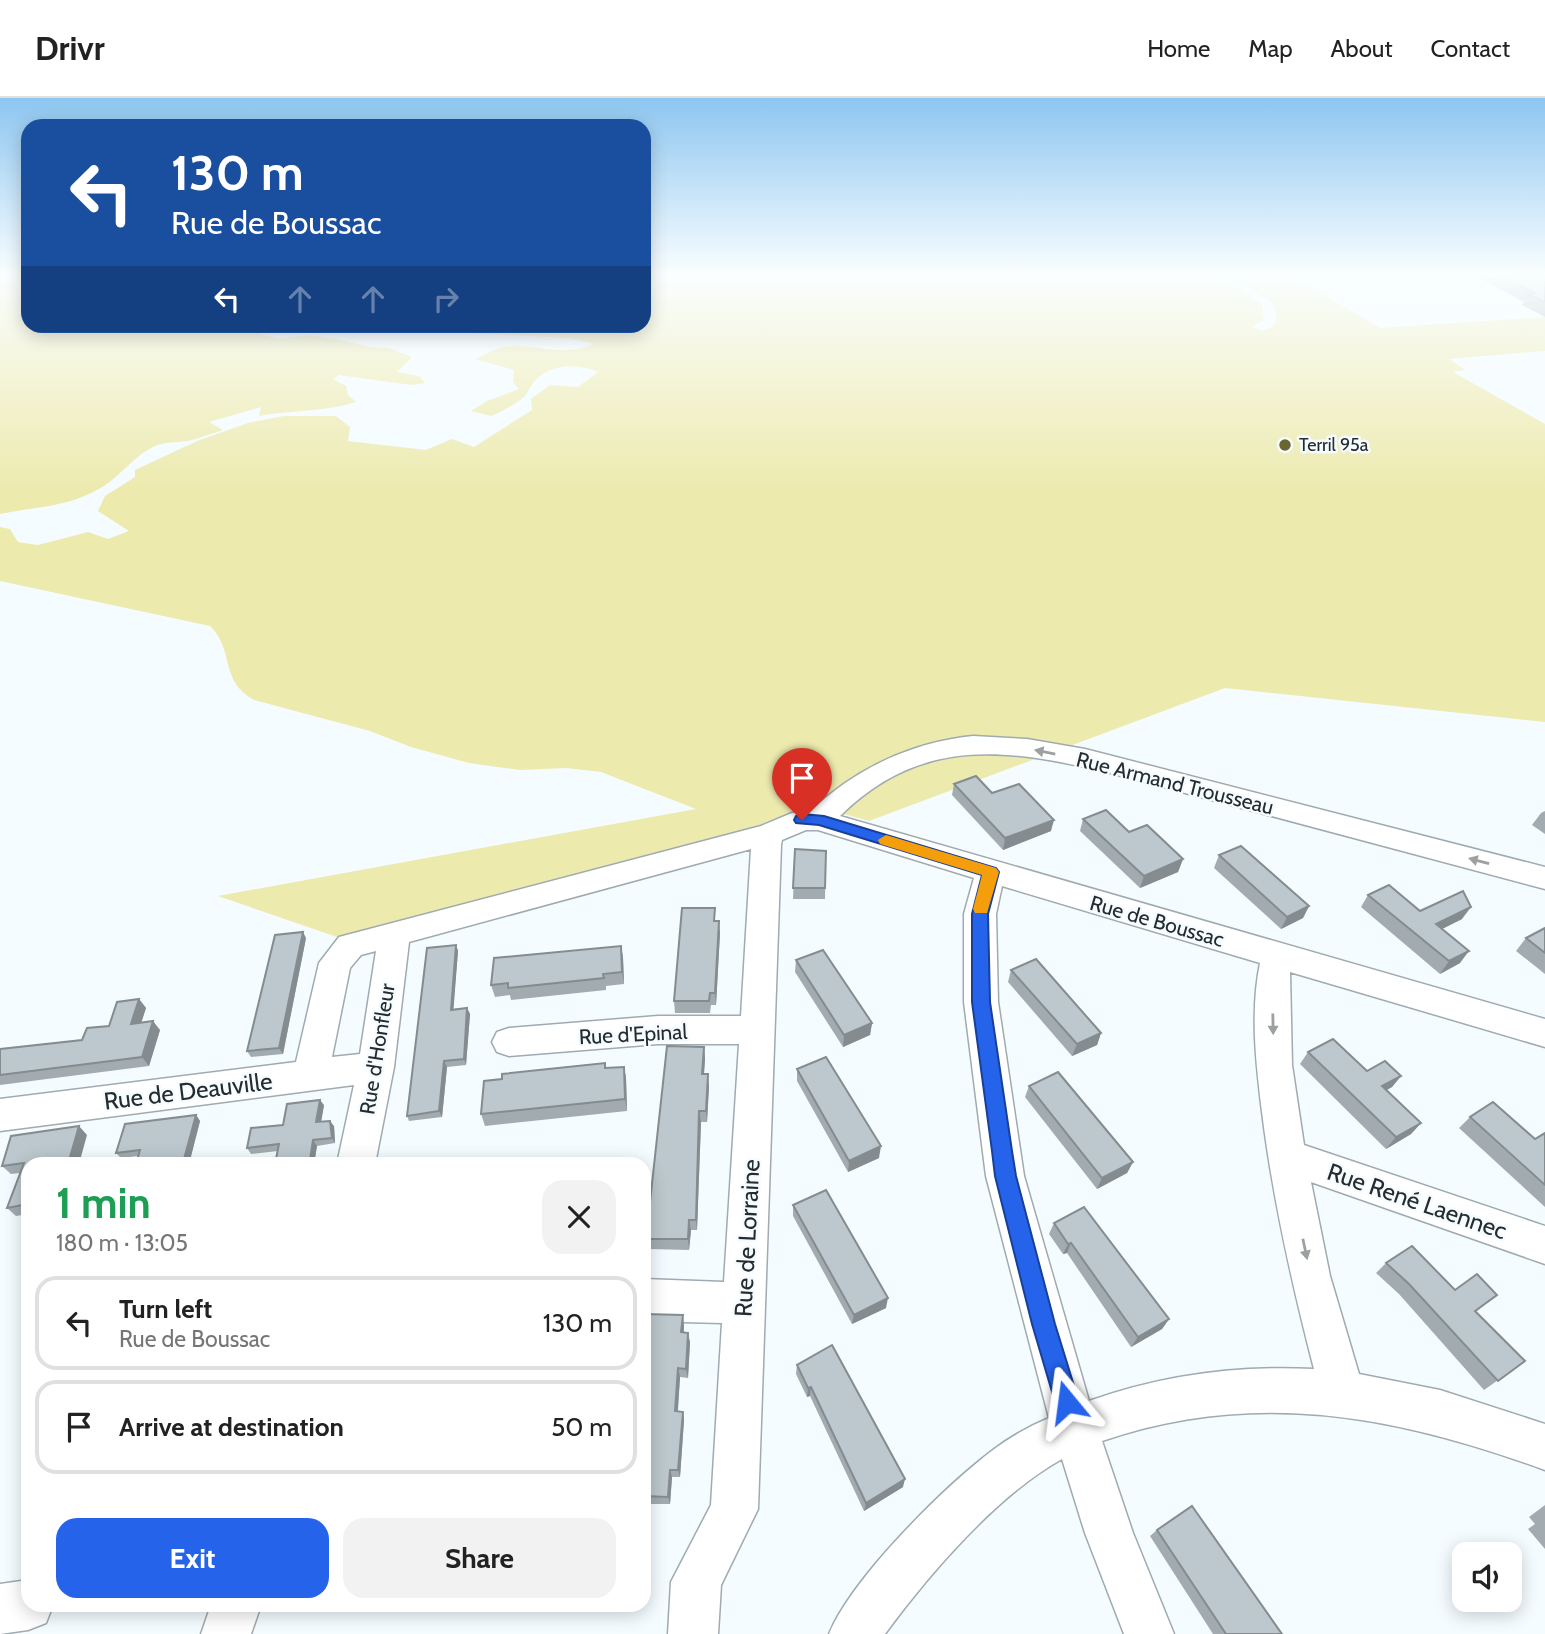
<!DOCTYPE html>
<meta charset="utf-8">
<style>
body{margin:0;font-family:Cabin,sans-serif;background:#f2f2f2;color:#222;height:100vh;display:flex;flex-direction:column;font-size:26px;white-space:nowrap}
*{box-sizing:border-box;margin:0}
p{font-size:23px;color:#767676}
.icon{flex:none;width:38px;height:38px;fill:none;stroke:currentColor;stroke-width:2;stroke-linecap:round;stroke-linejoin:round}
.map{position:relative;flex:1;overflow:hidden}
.panel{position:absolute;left:21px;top:1059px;width:630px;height:455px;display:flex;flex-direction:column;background:#fff;border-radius:21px;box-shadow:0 4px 18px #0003}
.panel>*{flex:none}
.top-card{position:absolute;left:21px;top:21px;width:630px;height:214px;border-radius:21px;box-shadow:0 4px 18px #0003;background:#1a4fa0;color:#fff;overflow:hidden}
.buttons{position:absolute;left:1452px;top:1444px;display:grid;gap:14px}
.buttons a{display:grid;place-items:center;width:70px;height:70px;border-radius:14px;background:#fff;box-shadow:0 4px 18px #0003;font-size:35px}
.pin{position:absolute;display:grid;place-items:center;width:60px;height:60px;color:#fff;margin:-72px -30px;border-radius:50% 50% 50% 0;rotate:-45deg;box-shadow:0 0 7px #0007}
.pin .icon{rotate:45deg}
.me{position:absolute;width:77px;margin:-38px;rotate:344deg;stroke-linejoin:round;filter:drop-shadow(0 0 5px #0008)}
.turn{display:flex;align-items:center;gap:24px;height:147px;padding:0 35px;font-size:32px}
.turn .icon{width:91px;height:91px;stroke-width:2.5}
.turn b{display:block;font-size:49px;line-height:60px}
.lanes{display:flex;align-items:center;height:66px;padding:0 35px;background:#0003;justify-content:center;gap:35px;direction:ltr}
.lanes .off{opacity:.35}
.round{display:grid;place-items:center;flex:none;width:74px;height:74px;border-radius:21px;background:#f2f2f2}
.headline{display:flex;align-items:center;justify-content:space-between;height:119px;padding:0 35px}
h1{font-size:42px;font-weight:700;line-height:52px;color:#1e9e55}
.cta{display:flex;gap:14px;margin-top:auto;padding:14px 35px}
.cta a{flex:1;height:80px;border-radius:21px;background:#2563eb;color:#fff;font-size:28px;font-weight:700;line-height:80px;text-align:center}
.cta a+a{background:#f2f2f2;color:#222}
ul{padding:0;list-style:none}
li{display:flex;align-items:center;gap:21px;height:94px;margin:0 14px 10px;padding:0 21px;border:4px solid #e0e0e0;border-radius:21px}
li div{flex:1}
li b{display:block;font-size:26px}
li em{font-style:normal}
header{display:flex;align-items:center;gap:42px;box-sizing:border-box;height:98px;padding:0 35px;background:#fff;border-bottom:2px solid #e0e0e0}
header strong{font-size:33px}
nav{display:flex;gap:38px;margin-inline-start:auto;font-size:24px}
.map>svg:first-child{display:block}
.green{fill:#edeaae}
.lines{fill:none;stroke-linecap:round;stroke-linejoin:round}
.minor-casing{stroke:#9fabb0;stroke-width:3}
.minor{fill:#fff;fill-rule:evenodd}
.wall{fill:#a2acb0}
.shaded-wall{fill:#848c90}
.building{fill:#bcc8cd;stroke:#848c90;stroke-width:2}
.oneway{fill:#9da0a0}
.route{fill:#2563eb;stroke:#184099;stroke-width:2}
.slow{fill:#f59e0b}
.poi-dot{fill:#696632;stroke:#f4fcff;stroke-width:2.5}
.labels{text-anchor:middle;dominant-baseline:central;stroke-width:5;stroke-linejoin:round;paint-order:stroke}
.far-poi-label{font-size:18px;fill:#262b2d;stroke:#f4fcff;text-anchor:start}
.street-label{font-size:21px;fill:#262b2d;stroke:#f4fcff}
.near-street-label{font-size:24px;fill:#262b2d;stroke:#f4fcff}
</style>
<header>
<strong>Drivr</strong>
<nav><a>Home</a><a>Map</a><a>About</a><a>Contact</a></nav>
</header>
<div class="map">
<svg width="1545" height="1536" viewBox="0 0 1545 1536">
<rect width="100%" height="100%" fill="#f4fcff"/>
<g class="green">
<path d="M0,178H28V228H254L255,234L278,241L310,237L346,243L370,249L389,250L412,259L397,274L419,278L425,285L411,287L339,277L333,281L346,288L348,297L356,304C325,314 291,312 259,318L261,309L209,324L223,332C213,335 203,339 192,342C180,345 166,343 155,348C135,357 122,376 104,388C68,410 38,408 0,416Z"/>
<path d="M644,178H1201L1228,184L1262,206L1264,222L1252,229L1263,233L1273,228L1277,220L1274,209L1268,202L1232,178H1292L1380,230L1545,219V253L1449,261L1465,272L1453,274L1545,326V624L1225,590L869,723C828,710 804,709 766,730L337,839L218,798L696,711L601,674L566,670L520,672L469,665L411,649L370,633L254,602C219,583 235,552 210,528L0,483V429L10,431L18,444L38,447L88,434L108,441L129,433L98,413L105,398L135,379V372L197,343L248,325L284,318H336L350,329L348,343L426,352L452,341L474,349L532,312L531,301L550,287L578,289L598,274C577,265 549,265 533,285C529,290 528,295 524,299C514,307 502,313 491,318L471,313L487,303L519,291L513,284L514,272L475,261C483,258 492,252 500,250C533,243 560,261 593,246L570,240L404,232L405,228H644Z"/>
</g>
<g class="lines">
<defs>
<g id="minor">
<path d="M973,638L1027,641L1085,651L1545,769V791L1114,676C1011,651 923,636 840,718L1545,921V949L1290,874L1292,967L1304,1047L1545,1128V1166L1311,1084L1330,1178L1359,1276L1440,1292L1545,1326V1372C1397,1318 1255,1290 1102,1343L1133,1435L1174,1536H1124L1085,1435L1062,1361C997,1397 929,1476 885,1536H829C852,1480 944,1389 993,1352C1010,1339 1030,1328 1049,1320L986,1078L964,904V816L974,780L818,732H806L782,742L781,747L758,1411L721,1487L718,1536H668L671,1484L711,1407L722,1225L644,1223V1181L724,1184L739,946H658L509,958L497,954L492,944L497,934L509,930L658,918H741L751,751L409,844L394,969L375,1066H337L354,987L0,1033V1001L296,964L319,865L339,839L761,728L792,715L812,712C856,670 913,644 973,638ZM1002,788L1260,865C1250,913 1256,966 1262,1014C1273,1102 1292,1186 1314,1271C1237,1267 1162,1277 1089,1303L1024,1078L998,904L996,816ZM376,853L360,956L332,959L350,870L361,857Z"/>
<path d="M28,1482V1507H53L46,1525L28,1532L0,1536V1486Z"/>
<path d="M211,1507H261L251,1536H201Z"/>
</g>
</defs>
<use href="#minor" class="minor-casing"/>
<use href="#minor" class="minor"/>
</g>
<g class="wall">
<path d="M1476,178H1545V219L1522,207L1524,204Z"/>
<path d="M954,686L992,695L1051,733L1003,752L952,697Z"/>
<path d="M1545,713V736L1532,727L1541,715Z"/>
<path d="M1083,721L1129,734L1183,761L1178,774L1140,790L1080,733Z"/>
<path d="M795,751L826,753L825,801H793Z"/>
<path d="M1219,757L1309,808L1303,820L1281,831L1214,770Z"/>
<path d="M1368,797L1420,813L1462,821L1442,831L1460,865L1440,876L1361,809Z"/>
<path d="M716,823L720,835L716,907H711L710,915H675L674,903Z"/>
<path d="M1545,830V876L1516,853L1526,840Z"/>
<path d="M306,840L283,956L251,959L247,953Z"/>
<path d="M456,847L458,853L453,911L467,910L470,916L466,967L447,969L442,1019L409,1023L407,1018Z"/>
<path d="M621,848L623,860L624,886L606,888V892L511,902L510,897L495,899L491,887Z"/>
<path d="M796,862L872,925L870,937L843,949L795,874Z"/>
<path d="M1011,872L1101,935L1097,947L1072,958L1008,884Z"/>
<path d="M139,901L146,910L141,924L160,932L149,968L0,987V951L82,942L109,928Z"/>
<path d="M704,949L705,961L704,976L709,988L707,1024H701L697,1132H691L689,1152L648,1151L646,1141Z"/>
<path d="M1308,954L1367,973L1401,978L1392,989L1386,992L1421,1025L1411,1036L1386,1051L1300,966Z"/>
<path d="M624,969L626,980L627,1013L485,1028L481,1016L606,970Z"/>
<path d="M797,971L879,1060L848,1074L797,983Z"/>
<path d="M1029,988L1133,1064L1127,1075L1097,1091L1025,999Z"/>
<path d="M324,1007L321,1024L334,1028L335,1045L317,1048L314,1066H275L278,1053L251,1056L247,1050L283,1027Z"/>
<path d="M196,1017L200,1023L189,1066H136L138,1058L121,1060L116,1055Z"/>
<path d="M1470,1019L1535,1041L1545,1035V1109L1459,1030Z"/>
<path d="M87,1037L28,1066V1116L16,1118L7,1110L20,1075L11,1076L2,1068Z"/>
<path d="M793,1107L886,1210L852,1226L793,1118Z"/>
<path d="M1054,1125L1169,1221L1162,1231L1131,1249L1067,1155L1063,1156L1049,1136Z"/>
<path d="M1386,1165L1455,1192L1484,1207L1476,1214L1525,1263L1484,1292L1399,1196L1376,1175Z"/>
<path d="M644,1216L684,1227V1234L690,1244L688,1280L680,1279L678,1313L683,1314L684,1322L680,1379H672L670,1406H644Z"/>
<path d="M797,1267L903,1389L864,1413L810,1298L807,1299L796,1276Z"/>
<path d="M1545,1407V1451L1528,1431L1535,1426L1529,1419Z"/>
<path d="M1157,1432L1282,1536H1213L1150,1438Z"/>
</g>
<g class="shaded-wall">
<path d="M1054,722L1051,733L1003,752L1005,740Z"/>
<path d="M1183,761L1178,774L1140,790L1144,778Z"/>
<path d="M1309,808L1303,820L1281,831L1287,819Z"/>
<path d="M1471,809L1462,821L1428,838L1436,826Z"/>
<path d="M719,823L720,835L716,907L715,895Z"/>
<path d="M303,834L306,840L283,956L279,950Z"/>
<path d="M456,847L458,853L453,918L451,912Z"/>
<path d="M621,848L623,860L624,886L622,874Z"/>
<path d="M1469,853L1460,865L1440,876L1449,863Z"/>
<path d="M139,901L146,910L138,935L131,926Z"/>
<path d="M467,910L470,916L466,967L464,961Z"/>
<path d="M153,923L160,932L149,968L142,959Z"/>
<path d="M872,925L870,937L843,949L844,937Z"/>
<path d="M1101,935L1097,947L1072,958L1077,946Z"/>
<path d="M704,949L705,961L703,988L702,976Z"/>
<path d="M444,963L447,969L442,1019L439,1013Z"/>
<path d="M624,969L626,980L627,1013L625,1001Z"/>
<path d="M708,976L709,988L707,1024L706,1013Z"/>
<path d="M1401,978L1392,989L1373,1000L1382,988Z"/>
<path d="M320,1002L324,1007L320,1030L316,1024Z"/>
<path d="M699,1013L701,1024L697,1132L696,1122Z"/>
<path d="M196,1017L200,1023L189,1066H188L184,1061Z"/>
<path d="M330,1023L334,1028L335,1045L332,1040Z"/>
<path d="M1421,1025L1411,1036L1386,1051L1396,1039Z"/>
<path d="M79,1028L87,1037L79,1066H68Z"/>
<path d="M313,1042L317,1048L314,1066L310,1062Z"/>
<path d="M881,1048L879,1060L848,1074L849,1063Z"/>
<path d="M1133,1064L1127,1075L1097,1091L1102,1080Z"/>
<path d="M689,1122L691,1132L689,1152L688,1141Z"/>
<path d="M1071,1145L1067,1155L1063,1156L1068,1146Z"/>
<path d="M888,1200L886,1210L852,1226L854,1217Z"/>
<path d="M683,1217L684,1227L683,1244L681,1234Z"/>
<path d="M1169,1221L1162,1231L1131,1249L1138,1239Z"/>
<path d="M688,1235L690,1244L688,1280L686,1271Z"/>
<path d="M678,1270L680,1279L677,1322L675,1313Z"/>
<path d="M811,1289L810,1298L807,1299L808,1290Z"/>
<path d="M683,1314L684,1322L680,1379L678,1372Z"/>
<path d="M670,1372L672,1379L670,1406L668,1399Z"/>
<path d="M905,1381L903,1389L864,1413L866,1405Z"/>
</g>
<g class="building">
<path d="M1502,178H1545V204L1527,196L1535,195Z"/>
<path d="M976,678L992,695L1019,686L1054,722L1005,740L954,686Z"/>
<path d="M1106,712L1129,734L1147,727L1183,761L1144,778L1083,721Z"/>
<path d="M1241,748L1309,808L1287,819L1219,757Z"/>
<path d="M795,751L826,753L825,790H793Z"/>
<path d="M1389,787L1420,813L1463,793L1471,809L1436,826L1469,853L1449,863L1368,797Z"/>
<path d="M682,810H715L714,823H719L715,895H710L709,903H674Z"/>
<path d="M1545,830V855L1526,840Z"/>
<path d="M303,834L279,950L247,953L275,837Z"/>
<path d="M456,847L451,912L467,910L464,961L444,963L439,1013L407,1018L427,850Z"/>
<path d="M621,848L622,874L603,876L604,880L508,890V885L491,887L494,860Z"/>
<path d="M823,852L872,925L844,937L796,862Z"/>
<path d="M1036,861L1101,935L1077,946L1011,872Z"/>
<path d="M139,901L131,926L153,923L142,959L0,977V951L82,942L87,930L109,928L117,904Z"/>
<path d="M1333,941L1367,973L1385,963L1401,978L1382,988L1421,1025L1396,1039L1308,954Z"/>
<path d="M667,948L704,949L702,976H708L706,1013H699L696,1122H689L688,1141H646Z"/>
<path d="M826,959L881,1048L849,1063L797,971Z"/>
<path d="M605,965V970L624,969L625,1001L481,1016L484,983L502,981V976Z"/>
<path d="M1058,974L1133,1064L1102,1080L1029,988Z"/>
<path d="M320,1002L316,1024L330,1023L332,1040L313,1042L310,1062H304L303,1066H275L279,1046L247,1050L251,1030L283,1027L287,1006Z"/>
<path d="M1493,1004L1535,1041L1545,1035V1087L1470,1019Z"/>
<path d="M196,1017L184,1061L159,1064L158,1066H136L140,1052L116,1055L125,1026Z"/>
<path d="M79,1028L68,1066H28V1106L7,1110L24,1065L2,1068L11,1038Z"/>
<path d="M826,1092L888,1200L854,1217L793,1107Z"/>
<path d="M1084,1109L1169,1221L1138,1239L1071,1145L1068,1146L1054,1125Z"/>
<path d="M1412,1148L1455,1192L1477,1176L1497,1197L1475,1213L1525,1263L1498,1283L1409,1186L1386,1165Z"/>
<path d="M644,1216L683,1217L681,1234L688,1235L686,1271L678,1270L675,1313L683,1314L678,1372H670L668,1399L644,1398Z"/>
<path d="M832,1247L905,1381L866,1405L811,1289L808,1290L797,1267Z"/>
<path d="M1192,1408L1282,1536H1226L1157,1432Z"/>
</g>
<defs><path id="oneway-solid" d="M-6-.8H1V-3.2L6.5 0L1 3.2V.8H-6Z" transform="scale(1.75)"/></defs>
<g class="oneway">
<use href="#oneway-solid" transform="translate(1045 654) rotate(-169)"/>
<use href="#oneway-solid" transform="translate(1479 763) rotate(-165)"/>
<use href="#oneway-solid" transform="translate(1273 926) rotate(89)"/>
<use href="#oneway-solid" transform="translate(1305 1151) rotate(78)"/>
</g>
<linearGradient id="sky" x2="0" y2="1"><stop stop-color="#8dc6f0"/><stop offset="0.45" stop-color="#fafeff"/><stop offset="1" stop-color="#fafeff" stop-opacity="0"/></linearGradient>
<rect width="1545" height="393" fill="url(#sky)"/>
<path class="route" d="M802,716L824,718L996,770L999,774L988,816L990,904L1012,1053L1016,1078L1055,1226L1079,1304L1075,1312L1067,1316L1058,1312L1055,1304L1032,1226L995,1078L992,1053L972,904V816L982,777L819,727L796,725L794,722L796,718Z"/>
<path class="slow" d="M886,737L996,770L999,774L987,815H975L973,811L982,777L880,746L878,742Z"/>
<circle class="poi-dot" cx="1285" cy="347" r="7"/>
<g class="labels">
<g class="far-poi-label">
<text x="1299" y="347">Terril 95a</text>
</g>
<g class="street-label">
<text transform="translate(1175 685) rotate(14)">Rue Armand Trousseau</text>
<text transform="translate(1157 823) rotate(16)">Rue de Boussac</text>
<text transform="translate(633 936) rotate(-3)">Rue d'Epinal</text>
<text transform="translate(377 951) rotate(-81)">Rue d'Honfleur</text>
</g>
<g class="near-street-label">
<text transform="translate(188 993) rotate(-7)">Rue de Deauville</text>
<text transform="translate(1417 1103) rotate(19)">Rue René Laennec</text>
<text transform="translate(747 1140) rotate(-87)">Rue de Lorraine</text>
</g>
</g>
</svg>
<div class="buttons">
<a><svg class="icon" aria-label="sound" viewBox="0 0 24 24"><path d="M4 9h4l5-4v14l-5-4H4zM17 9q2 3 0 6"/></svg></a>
</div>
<div class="pin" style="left:802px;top:722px;background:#d93025"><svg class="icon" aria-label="arrive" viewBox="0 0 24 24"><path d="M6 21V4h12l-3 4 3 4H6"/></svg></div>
<svg class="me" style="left:1067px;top:1304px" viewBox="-20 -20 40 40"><path d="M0-17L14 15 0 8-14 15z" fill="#2563eb" stroke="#fff" stroke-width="4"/></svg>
<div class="top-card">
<div class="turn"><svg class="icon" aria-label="left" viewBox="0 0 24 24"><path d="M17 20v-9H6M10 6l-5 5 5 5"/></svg><div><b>130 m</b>Rue de Boussac</div></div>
<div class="lanes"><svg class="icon" aria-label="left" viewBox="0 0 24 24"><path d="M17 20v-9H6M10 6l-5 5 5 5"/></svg><svg class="icon off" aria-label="ahead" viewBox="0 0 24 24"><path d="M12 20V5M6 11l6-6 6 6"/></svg><svg class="icon off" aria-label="ahead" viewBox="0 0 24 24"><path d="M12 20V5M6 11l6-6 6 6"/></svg><svg class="icon off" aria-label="right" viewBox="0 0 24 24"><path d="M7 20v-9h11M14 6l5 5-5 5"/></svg></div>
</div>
<section class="panel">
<div class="headline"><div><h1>1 min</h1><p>180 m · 13:05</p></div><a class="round"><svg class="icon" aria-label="close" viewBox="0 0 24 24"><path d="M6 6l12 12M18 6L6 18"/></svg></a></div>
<ul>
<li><svg class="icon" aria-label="left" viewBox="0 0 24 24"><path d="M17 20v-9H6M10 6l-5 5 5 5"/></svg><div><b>Turn left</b><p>Rue de Boussac</p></div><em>130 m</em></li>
<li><svg class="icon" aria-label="arrive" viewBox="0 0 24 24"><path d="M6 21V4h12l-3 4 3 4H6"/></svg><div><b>Arrive at destination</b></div><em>50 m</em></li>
</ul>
<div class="cta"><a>Exit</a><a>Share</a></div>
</section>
</div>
